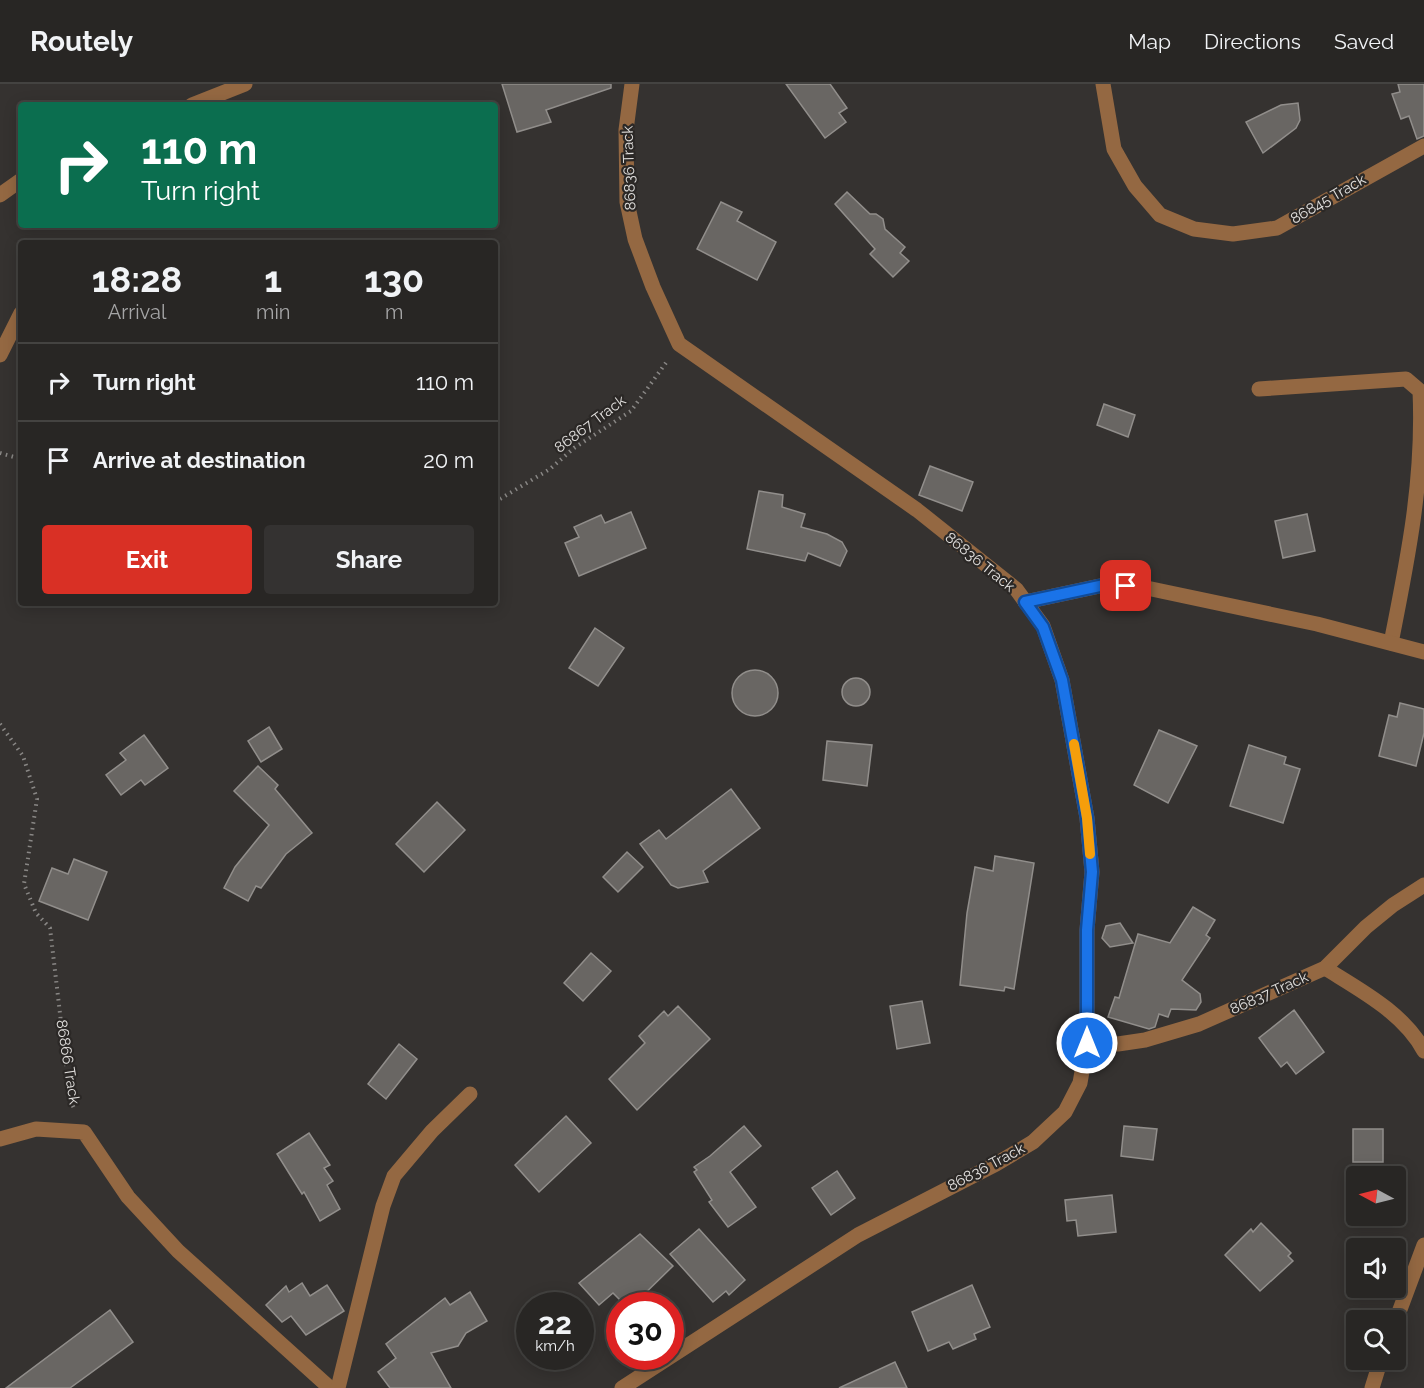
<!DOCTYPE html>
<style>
body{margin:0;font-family:Raleway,sans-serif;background:#343231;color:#f1f3f6;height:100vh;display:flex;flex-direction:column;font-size:22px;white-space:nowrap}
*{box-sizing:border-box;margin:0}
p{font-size:20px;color:#a5a5a6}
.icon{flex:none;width:33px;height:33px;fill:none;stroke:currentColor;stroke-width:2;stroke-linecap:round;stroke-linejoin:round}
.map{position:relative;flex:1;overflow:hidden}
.drawer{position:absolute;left:18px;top:156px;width:480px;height:366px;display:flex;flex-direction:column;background:#282624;border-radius:6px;box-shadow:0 3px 15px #0003,0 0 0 2px #444341}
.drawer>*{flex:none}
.guide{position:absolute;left:18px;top:18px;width:480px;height:126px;border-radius:6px;box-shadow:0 3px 15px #0003,0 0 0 2px #444341;background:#0b6e4f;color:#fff;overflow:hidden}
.needle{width:39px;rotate:277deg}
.fabs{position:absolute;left:1346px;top:1082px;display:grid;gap:12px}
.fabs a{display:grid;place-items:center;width:60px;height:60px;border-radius:6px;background:#282624;box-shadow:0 3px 15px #0003,0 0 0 2px #444341;font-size:30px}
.speed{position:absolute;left:516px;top:1208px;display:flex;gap:12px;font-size:30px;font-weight:700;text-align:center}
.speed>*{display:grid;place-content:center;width:78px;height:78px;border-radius:50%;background:#282624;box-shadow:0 3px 15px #0003,0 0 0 2px #444341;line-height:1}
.speed small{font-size:15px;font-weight:400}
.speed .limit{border:9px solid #d22;background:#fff;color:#111}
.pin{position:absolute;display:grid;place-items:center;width:51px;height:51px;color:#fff;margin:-26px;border-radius:12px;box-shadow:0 3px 9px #0006}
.me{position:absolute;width:66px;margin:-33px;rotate:0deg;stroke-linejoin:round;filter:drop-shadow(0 0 4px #0008)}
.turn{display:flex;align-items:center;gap:21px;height:126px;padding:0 24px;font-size:27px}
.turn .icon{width:78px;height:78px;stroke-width:2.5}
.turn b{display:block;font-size:42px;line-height:51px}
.eta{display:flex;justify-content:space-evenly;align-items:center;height:102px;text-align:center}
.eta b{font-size:36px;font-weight:700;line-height:42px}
.button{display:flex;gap:12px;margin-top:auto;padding:12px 24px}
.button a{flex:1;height:69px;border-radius:6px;background:#d93025;color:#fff;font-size:24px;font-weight:700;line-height:69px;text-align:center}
.button a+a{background:#343231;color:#f1f3f6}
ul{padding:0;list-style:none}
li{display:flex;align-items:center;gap:18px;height:78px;padding:0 24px;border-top:2px solid #444341}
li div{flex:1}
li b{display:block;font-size:22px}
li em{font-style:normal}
header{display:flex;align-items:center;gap:36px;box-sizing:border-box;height:84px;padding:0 30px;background:#282624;border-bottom:2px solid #444341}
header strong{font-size:28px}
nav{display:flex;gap:33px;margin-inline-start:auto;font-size:21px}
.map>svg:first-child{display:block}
.building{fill:#696663;stroke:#918e8b;stroke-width:1.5}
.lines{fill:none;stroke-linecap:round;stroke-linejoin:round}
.path{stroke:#898785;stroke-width:4;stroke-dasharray:1.5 4.5;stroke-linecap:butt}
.minor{stroke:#946842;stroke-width:15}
.route-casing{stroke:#114b97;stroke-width:15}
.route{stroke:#1a73e8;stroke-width:10}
.slow{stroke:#f59e0b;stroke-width:10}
.labels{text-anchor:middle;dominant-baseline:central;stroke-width:4.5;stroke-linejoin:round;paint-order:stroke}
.street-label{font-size:15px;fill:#e2e0de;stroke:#2b2826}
</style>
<header>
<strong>Routely</strong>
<nav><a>Map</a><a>Directions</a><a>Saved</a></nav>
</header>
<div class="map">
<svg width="1424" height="1304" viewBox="0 0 1424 1304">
<rect width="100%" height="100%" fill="#353230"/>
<g class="building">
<path d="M502,0H611V4L546,26L551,38L517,48Z"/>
<path d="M786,0H830L847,24L839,29L846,38L825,54Z"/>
<path d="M1398,0H1424V52L1417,55L1409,32L1401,35L1392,10L1400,8Z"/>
<path d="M1298,19L1300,36L1296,44L1263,69L1246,38L1281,21Z"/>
<path d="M847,108L870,130H876L883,135L885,145L905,163L900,169L909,177L893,193L870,170L875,165L835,120Z"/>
<path d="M721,118L742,128L737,137L776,158L757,196L697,165Z"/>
<path d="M1104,320L1135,331L1128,353L1097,341Z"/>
<path d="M930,382L973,398L962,427L919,411Z"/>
<path d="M759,407L783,411L782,423L805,430L801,443L827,450L842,458L847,467L840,482L808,469L805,477L747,465Z"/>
<path d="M631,428L646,464L579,492L565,459L579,453L574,443L601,431L605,439Z"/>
<path d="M1307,430L1315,467L1283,474L1275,437Z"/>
<path d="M595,544L624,564L598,602L569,584Z"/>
<circle cx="755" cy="609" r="23"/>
<circle cx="856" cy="608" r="14"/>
<path d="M1400,619L1424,625V649L1416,682L1379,672L1389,631L1397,633Z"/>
<path d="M269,643L282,665L261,678L248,657Z"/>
<path d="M1159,646L1197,662L1168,719L1134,701Z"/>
<path d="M144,651L168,684L145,701L141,696L121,711L106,691L126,676L120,669Z"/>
<path d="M827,657L872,661L867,702L823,696Z"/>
<path d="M1249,661L1286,673L1284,680L1300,685L1283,739L1230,722Z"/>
<path d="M258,682L278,701L275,705L312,749L286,770L261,804L256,802L248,817L224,804L235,783L269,741L234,707Z"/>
<path d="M731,705L760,744L703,787L708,798L678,804L671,801L640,760L659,746L666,755Z"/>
<path d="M437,718L465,746L424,788L396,760Z"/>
<path d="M627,768L643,783L618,808L603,793Z"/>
<path d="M995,772L1034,779L1014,905L1005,903L1004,907L960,901L967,829L975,783L993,787Z"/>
<path d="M74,775L107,788L88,836L39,817L52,784L68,790Z"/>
<path d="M1193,823L1215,836L1206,851L1210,854L1182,896L1200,910L1201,918L1196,926L1171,925L1168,933L1159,930L1155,943L1149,945L1108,933L1115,913L1119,914L1138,850L1170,859Z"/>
<path d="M1120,839L1133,859L1110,863L1102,854L1106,842Z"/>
<path d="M591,869L611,887L583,917L564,899Z"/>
<path d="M922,917L930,959L897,965L890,922Z"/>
<path d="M678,922L710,955L637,1026L609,995L645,959L639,952L664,927L668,932Z"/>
<path d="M1294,926L1324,968L1296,990L1287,978L1281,983L1259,954Z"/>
<path d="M399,960L417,975L386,1015L368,1000Z"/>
<path d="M566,1032L591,1059L539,1108L515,1081Z"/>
<path d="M744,1042L761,1062L730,1088L756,1123L728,1143L709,1118L712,1116L694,1088L697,1086L694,1083L710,1072Z"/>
<path d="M1124,1042L1157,1045L1153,1076L1121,1072Z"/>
<rect x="1353" y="1045" width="30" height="33"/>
<path d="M309,1049L330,1081L324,1084L333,1097L327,1101L340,1125L320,1137L304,1108L302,1110L277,1070Z"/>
<path d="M837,1087L855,1114L831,1131L812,1104Z"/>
<path d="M1112,1111L1116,1148L1078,1152L1076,1136L1067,1137L1065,1116Z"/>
<path d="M1261,1139L1291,1169L1288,1172L1293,1177L1260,1207L1225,1171L1251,1145L1253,1148Z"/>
<path d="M699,1145L745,1196L729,1211L726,1207L713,1218L670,1170Z"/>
<path d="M640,1150L673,1182L633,1221H625L613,1209L599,1221L579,1199Z"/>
<path d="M302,1199L310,1212L327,1201L344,1227L306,1251L291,1232L282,1238L266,1221L286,1202L289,1208Z"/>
<path d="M972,1201L990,1243L974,1250L976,1255L953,1265L949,1258L928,1267L912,1228Z"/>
<path d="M470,1208L487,1237L466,1249L458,1262L431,1269L451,1304H390L378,1288L396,1274L386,1260L445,1214L450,1221Z"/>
<path d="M110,1226L133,1258L70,1304H6Z"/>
<path d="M895,1278L907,1304H839Z"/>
</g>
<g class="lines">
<g class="path">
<path d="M0,369L21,375"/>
<path d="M495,418L550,385L574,364L631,327L668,276"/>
<path d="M0,640L23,672L37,715L24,800L36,829L50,844L70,1015L75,1027"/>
</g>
<g class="minor">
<path d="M1103,0L1114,65L1135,102L1160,131L1194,145L1233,150L1277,144L1424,62"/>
<path d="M192,21L245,0"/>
<path d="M0,111L21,96"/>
<path d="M0,271L21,229"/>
<path d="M1259,305L1406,295L1420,307C1424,395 1408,474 1391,559"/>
<path d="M1025,518L1109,500L1142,503L1317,540L1424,568"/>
<path d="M1325,884C1360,906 1404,929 1424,967"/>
<path d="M1087,959L1118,960L1145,956L1199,940L1325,884L1366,843L1393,821L1424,801"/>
<path d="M0,1055L36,1045L84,1048L128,1113L178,1167L330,1304"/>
<path d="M1395,1239L1424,1161"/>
<path d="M338,1304L383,1122L394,1092L432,1047L470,1010"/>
<path d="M622,1304L858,1151L996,1080L1033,1058L1065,1028L1080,999L1087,959V846L1092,788L1087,734L1062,596L1043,542L1016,505L917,426L679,260L653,203L635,155L627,118L626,46L632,0"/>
<path d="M1372,1304L1381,1275"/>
</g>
</g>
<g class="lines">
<defs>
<path id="route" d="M1087,959V846L1092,788L1087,734L1062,596L1043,543L1025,518L1109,500L1126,502"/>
</defs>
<use href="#route" class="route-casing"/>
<use href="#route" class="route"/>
<path class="slow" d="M1074,660L1087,734L1090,770"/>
</g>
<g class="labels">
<g class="street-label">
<text transform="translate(629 84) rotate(-92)">86836 Track</text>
<text transform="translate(1328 115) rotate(-30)">86845 Track</text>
<text transform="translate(590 340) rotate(-37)">86867 Track</text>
<text transform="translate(980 478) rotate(39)">86836 Track</text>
<text transform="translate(1269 909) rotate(-24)">86837 Track</text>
<text transform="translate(68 978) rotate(81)">86866 Track</text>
<text transform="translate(986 1083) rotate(-28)">86836 Track</text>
</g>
</g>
</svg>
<div class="fabs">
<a><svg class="needle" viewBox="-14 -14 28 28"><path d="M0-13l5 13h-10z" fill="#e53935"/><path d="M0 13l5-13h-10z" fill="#a5a5a6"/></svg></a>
<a><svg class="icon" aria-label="sound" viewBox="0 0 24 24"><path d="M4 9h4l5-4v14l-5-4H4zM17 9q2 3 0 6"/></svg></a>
<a><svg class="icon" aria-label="search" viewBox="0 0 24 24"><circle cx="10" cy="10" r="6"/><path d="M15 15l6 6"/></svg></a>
</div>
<div class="speed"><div>22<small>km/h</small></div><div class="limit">30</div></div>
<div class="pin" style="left:1126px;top:502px;background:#d93025"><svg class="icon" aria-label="arrive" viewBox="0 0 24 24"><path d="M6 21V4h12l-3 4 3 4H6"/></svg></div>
<svg class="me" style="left:1087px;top:959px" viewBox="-20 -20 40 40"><circle r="17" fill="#1a73e8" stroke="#fff" stroke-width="3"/><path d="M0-11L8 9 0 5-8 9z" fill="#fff"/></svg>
<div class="guide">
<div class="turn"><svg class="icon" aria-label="right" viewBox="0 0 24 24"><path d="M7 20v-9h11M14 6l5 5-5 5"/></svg><div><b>110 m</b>Turn right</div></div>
</div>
<section class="drawer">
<div class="eta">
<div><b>18:28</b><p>Arrival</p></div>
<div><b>1</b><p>min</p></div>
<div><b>130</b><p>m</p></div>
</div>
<ul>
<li><svg class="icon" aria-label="right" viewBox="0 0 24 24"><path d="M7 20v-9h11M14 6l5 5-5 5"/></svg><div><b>Turn right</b></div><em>110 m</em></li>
<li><svg class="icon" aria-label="arrive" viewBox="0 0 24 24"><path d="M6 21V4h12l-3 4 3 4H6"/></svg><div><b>Arrive at destination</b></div><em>20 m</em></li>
</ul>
<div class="button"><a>Exit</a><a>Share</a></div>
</section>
</div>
